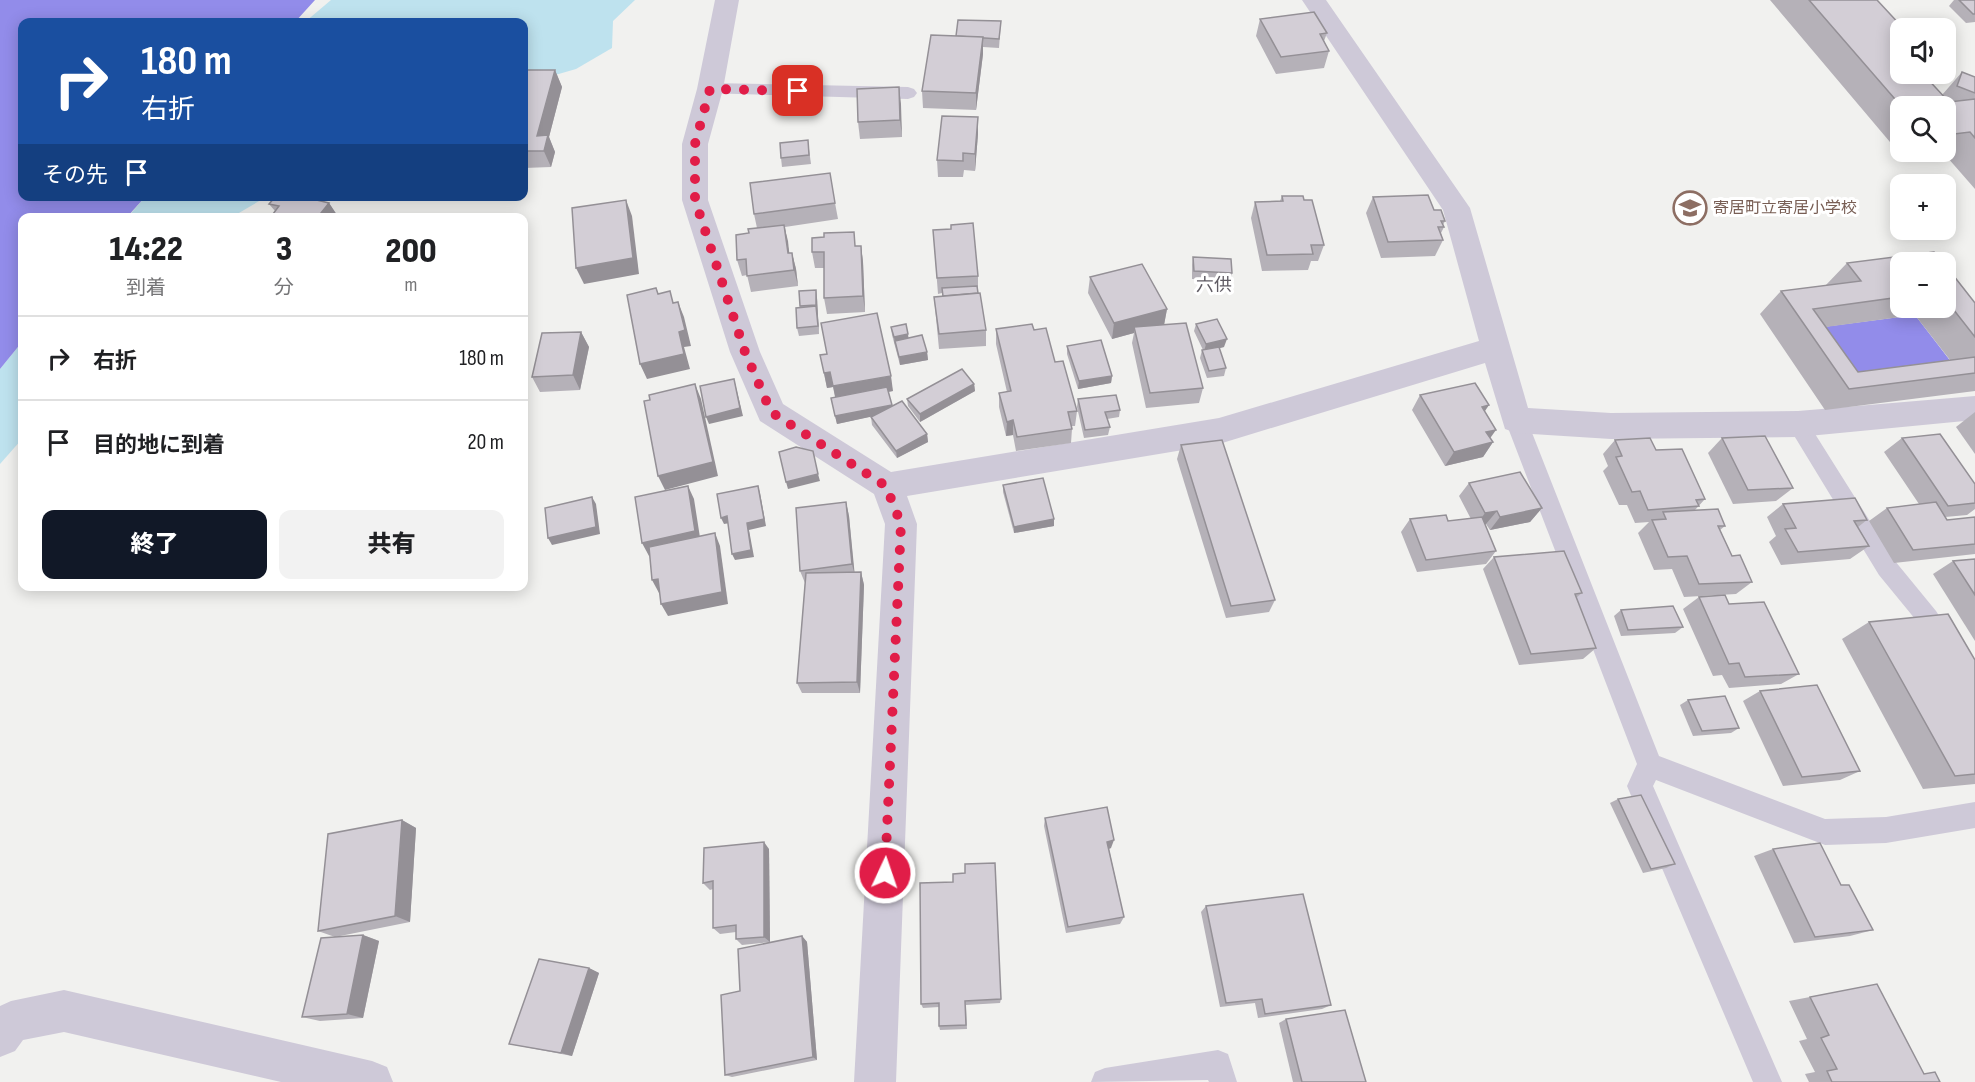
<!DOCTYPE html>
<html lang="ja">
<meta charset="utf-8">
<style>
body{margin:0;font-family:"Sofia Sans Condensed","Noto Sans JP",sans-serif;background:#f2f2f2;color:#202124;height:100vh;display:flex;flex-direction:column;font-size:22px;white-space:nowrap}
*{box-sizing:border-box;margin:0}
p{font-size:20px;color:#757577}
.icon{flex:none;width:33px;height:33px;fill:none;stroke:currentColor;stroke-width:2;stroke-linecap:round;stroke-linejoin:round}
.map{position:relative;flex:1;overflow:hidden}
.panel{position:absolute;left:18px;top:213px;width:510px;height:378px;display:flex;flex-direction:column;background:#fff;border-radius:12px;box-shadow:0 3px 15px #0003}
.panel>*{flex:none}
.hud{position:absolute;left:18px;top:18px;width:510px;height:183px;border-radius:12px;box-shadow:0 3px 15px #0003;background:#1a4fa0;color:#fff;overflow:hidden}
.fabs{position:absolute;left:1890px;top:18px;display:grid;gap:12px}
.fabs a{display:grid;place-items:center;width:66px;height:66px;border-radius:12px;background:#fff;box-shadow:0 3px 15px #0003;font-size:30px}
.pin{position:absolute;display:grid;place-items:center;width:51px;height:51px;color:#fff;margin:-26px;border-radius:12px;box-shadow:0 3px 9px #0006}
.me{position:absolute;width:66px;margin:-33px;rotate:3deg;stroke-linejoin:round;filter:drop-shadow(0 0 4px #0008)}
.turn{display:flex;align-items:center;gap:21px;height:126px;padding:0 24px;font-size:27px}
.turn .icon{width:78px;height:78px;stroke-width:2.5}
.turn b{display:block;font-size:42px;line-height:51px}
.then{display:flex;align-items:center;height:57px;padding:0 24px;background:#0003;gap:12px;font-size:22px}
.eta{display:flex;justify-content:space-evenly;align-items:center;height:102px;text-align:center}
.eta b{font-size:36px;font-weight:800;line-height:42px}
.cta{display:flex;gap:12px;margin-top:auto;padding:12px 24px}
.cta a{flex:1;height:69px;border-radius:12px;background:#111827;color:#fff;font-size:24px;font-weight:800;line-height:69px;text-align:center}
.cta a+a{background:#f2f2f2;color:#202124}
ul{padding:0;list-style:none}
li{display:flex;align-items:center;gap:18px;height:84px;padding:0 24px;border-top:2px solid #e0e0e0}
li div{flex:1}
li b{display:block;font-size:22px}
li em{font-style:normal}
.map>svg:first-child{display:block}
.green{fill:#bee2ee}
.water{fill:#928cea}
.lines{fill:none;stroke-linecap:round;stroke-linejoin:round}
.service{fill:#cec9d8;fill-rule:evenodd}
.minor{fill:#cec9d8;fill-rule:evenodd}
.wall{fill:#b5b1b8;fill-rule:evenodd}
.shaded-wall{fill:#949096}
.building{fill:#d3ced6;stroke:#949096;stroke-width:1.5}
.route{stroke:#e11d48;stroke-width:10;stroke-dasharray:0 18}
.labels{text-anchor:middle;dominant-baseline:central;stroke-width:6;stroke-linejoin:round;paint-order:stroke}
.education-label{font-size:16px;fill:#785e54;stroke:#fff;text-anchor:start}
.neighbourhood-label{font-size:18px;fill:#5f5b63;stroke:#fff}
</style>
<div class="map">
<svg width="1975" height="1082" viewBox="0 0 1975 1082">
<rect width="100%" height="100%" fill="#f1f1ef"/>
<g class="green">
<path d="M331,0H635L613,21L612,48L576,69L524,84V22H305Z"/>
<path d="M145,197H266L232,217L127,218Z"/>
<path d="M22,342V439L0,464V369Z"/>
</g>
<g class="water">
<path d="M0,0H315L295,22H22V196L145,197L127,217L22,218V342L0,369Z"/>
<path d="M1915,315L1962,376L1835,393L1792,331Z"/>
</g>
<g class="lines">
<g class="service">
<path d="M710,83L908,87L914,89L917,93L914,97L908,99L704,93L701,89L704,85Z"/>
<path d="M1516,411L1523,414L1527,420L1659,756L1825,819L1886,817L1975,802V828L1886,843L1825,845L1656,780L1653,786L1782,1082H1753L1627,786L1637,764L1505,420L1509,414Z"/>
<path d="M1798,415L1805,418L1895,561L1936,611L1975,671V704L1966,701L1920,625L1879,575L1787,424L1791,418Z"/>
<path d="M1218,1050L1228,1054L1237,1082H1209L1208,1080L1091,1082L1095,1072L1105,1068Z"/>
</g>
<g class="minor">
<path d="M715,0H739L723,89L708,144V200L760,352L783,404L891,472L1219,418L1479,341L1443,210L1302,0H1326L1470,208L1528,408L1611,413L1798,411L1975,396V420L1798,437L1611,439L1516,433L1505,429L1485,363L1219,444L907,496L917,524L896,1082H854L885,524L874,494L760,421L730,352L682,200V144L697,89Z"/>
<path d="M64,990L372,1061L387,1067L393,1082H281L64,1032L23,1040L15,1051L0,1057V1006L11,1001Z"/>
</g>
</g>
<g class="wall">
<path d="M1770,0H1877L1900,74L1942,95L1962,72L1975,77V189L1947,157L1906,161ZM1900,106H1946V152H1900Z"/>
<path d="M1954,0H1975V22L1966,23L1949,6Z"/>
<path d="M1260,19L1327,33L1324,41L1329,51L1324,68L1276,74L1256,36Z"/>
<path d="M1001,21L999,48L983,47V54L976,110L923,108L922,91L956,36Z"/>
<path d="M524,70H555L562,87L549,137L555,152L551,167L524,168Z"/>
<path d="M899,87L902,137L860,139L858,122Z"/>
<path d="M978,117V134L975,171L964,170L963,177H938L937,160Z"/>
<path d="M809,149L811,164L782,167L781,158Z"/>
<path d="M1282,196L1324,245L1318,261H1311L1308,270L1262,271L1251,218L1255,202L1280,201Z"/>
<path d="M1373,197L1434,210L1445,221L1443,225L1444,227L1441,233L1443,240L1435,256L1381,258L1366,213Z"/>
<path d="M329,203L339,218H270L275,211L269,204Z"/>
<path d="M835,203L838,219L785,227L789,253H792L796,269L798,286L751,292L747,275L742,276L737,260L749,233L757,228L754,214Z"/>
<path d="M933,230L978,276V292L986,330V346L939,349L934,297L942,296V293L938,294Z"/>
<path d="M856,246H861L863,262L865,312L827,314L824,298V268H815L812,252Z"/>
<path d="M1193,257L1232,273L1230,281L1192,279V265Z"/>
<path d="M1900,262V308H1946V266L1975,303V391L1825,410L1760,314L1781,291L1825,286L1847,263ZM1915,315L1950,360L1858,372L1826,327Z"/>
<path d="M1090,277L1167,309L1164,325L1203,388L1199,403L1146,408L1132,343L1134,333L1112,339L1088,293Z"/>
<path d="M816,290L817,298L819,334L799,336L797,328L800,306Z"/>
<path d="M1196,324L1224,347L1219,348L1226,368L1224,376L1207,378L1200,358L1202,350H1203L1194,331Z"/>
<path d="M891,327L909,338L927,352L928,360L900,365L892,335Z"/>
<path d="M996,329L1034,330L1055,362L1077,411L1075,426H1072V429L1071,443L1016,451L1013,435L1006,436L999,407V393L1007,392L996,344Z"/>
<path d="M581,332L589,347L580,390L540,392L532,377Z"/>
<path d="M1067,346L1112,376L1111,383L1078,389L1067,354Z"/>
<path d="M820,355L893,391L888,392L892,406L927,434L928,442L897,458L872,425L871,417L873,416L837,424L831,398L835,397L833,387L827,388Z"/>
<path d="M974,384L975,391L920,422L908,406L907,399Z"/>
<path d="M1420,395L1485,412L1490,438L1493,442L1483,457L1445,466L1412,410Z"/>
<path d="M1078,399L1120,410L1119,417L1107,419L1110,427L1108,435L1084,438L1077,407Z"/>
<path d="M1975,412V454L1956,427Z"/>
<path d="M1722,438L1793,488L1776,501L1733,504L1708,453Z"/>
<path d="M1902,438L1975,484V509L1967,515L1945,517L1947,520L1975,517V554L1894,563L1869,521L1887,508L1919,504L1884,452Z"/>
<path d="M1615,440L1656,450L1705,499L1695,510L1725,526L1720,530L1732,556L1752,582L1736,594L1684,597L1672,569L1654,570L1638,533L1649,522L1635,523L1627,505H1619L1603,471L1608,466L1603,454Z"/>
<path d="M1181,445L1275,600L1269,612L1226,618L1177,459Z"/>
<path d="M1469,483L1542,508L1530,522L1490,530L1486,524H1485L1496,551L1486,564L1417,572L1401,532L1410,519L1448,521L1471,519L1459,496Z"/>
<path d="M1003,485L1054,519V526L1014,533L1003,492Z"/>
<path d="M846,502L849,516L854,572H861L864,585L860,693H802L797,683L805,583L800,571Z"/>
<path d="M1783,504L1867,520L1858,527L1869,546L1850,559L1781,565L1769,542L1776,536L1767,517Z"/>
<path d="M1494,557L1582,593L1576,598L1596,648L1583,659L1519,665L1483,569Z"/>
<path d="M1975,559V641L1933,574L1953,561Z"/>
<path d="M1699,597L1729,604L1799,674L1781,684L1729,688L1722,675L1713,676L1683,609Z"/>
<path d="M1621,610L1683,627L1675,633L1621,636L1614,616Z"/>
<path d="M1869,622L1975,660V784L1923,789L1842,639Z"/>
<path d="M1760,691L1860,771L1840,780L1783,786L1743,701Z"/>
<path d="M1688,700L1739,728L1731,733L1693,736L1680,705Z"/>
<path d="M1618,799L1675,864L1666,868L1643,873L1610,803Z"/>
<path d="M1045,818L1111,848L1109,849L1124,917L1120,924L1066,933L1044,826Z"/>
<path d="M402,820L416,828L410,922L335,937L318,931Z"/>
<path d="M769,849L770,942L742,945L736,939V932L720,934L713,928V889L710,890L703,883Z"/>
<path d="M1773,849L1841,885L1873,930L1850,936L1794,943L1754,856Z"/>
<path d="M1206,906L1331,1005L1322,1009L1258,1018L1255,1003L1220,1007L1201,912Z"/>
<path d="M363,935L379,941L363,1018L320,1021L302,1017Z"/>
<path d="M802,936L807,942L817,1060L732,1077L725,1075L740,991Z"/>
<path d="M589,968L599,973L572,1056L509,1044Z"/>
<path d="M1810,997L1924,1074L1940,1082H1809L1805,1074L1815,1072L1799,1041L1807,1039L1789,1001Z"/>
<path d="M1001,999L1000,1003L966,1005L967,1029L940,1030L939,1026V1007L923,1008L921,1004Z"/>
<path d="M1286,1019L1366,1082H1293L1279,1023Z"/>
</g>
<g class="shaded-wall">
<path d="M983,37V54L976,110V93Z"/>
<path d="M555,70L562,87L549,137L555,152L551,167L537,136Z"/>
<path d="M899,87L901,104L902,137L900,120Z"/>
<path d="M978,117V134L975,171V154Z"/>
<path d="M626,200L632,216L639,274L584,284L576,268Z"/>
<path d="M329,203L339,218H317Z"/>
<path d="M784,225L788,241L791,269L788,253Z"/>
<path d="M861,246L863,262L865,312L863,296Z"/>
<path d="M792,253L796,269L798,286L794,270Z"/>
<path d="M816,290L817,298L819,334L816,305Z"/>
<path d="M678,302L684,317L691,346L684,347L690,369L647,379L640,364L679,332Z"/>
<path d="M1167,309L1164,325L1134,327V333L1112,339L1114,323Z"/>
<path d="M581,332L589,347L580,390L573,375Z"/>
<path d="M908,334L909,342L895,341V345L894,337Z"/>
<path d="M1227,339L1224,347L1204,352L1206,344Z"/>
<path d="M927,352L928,360L900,365L899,357Z"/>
<path d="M830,372L833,387L827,388L824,373Z"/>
<path d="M891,376L893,391L836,401L833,386Z"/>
<path d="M1112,376L1111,383L1078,389L1079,381Z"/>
<path d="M734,379L743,416L709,424L706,417Z"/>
<path d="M695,384L701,399L718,476L665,490L658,476Z"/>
<path d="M974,384L975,391L920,422V414Z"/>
<path d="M892,405L893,412L837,424L835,416Z"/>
<path d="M1489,405L1479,420L1482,407Z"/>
<path d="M1013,420V435L1006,436L1007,422Z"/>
<path d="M1496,430L1486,444V432Z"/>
<path d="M927,434L928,442L897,458L896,451Z"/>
<path d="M1493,442L1483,457L1445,466L1454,452Z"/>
<path d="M818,474L820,481L788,489L786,482Z"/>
<path d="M688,486L694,499L701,544L649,556L642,543Z"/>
<path d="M758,486L760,493L766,526L749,530L754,557L735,560L732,554L747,523Z"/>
<path d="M592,497L596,504L600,534L552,545L548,538Z"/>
<path d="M846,502L849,516L855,577L852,564Z"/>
<path d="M1542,508L1530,522L1490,530L1500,517Z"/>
<path d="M1497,511L1486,524L1475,527L1485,513Z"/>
<path d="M727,516L730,523L724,524L721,518Z"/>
<path d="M1054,519V526L1014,533V527Z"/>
<path d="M715,533L720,546L728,604L668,616L661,604Z"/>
<path d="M861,572L864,585L860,693L857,682Z"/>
<path d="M658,579L665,592L659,593L652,580Z"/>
<path d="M402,820L416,828L410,922L395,916Z"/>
<path d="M1114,840L1111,848L1104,850L1107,842Z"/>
<path d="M764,842L769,849L770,942L764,937Z"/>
<path d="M363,935L379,941L363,1018L347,1014Z"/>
<path d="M802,936L807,942L817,1060L813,1057Z"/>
<path d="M589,968L599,973L572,1056L561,1053Z"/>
</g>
<g class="building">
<path d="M1809,0H1877L1903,28H1900V74H1923L1949,102L1975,99V138L1970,132L1946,135V106H1901Z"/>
<path d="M1959,0H1975V14H1973Z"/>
<path d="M1314,12L1327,33L1320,34L1329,51L1281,57L1260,19Z"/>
<path d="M958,20L1001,21L999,39L956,36Z"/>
<path d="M931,35L983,37L976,93L922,91Z"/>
<path d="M524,70H555L537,136L548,135L544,151H524Z"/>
<path d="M1962,72L1975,77V93L1957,86Z"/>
<path d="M899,87L900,120L858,122L857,89Z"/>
<path d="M942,116L978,117L975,154L963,153V161L937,160Z"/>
<path d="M808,140L809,155L781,158L780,143Z"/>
<path d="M830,173L835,203L754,214L750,183Z"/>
<path d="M1428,195L1434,210H1441L1445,221H1441L1444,227H1438L1443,240L1388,242L1373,197Z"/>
<path d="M276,196H300L329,203L317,218H270L279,206L269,204Z"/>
<path d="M1282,196H1303L1304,200H1312L1324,245H1311L1313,254L1267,255L1255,202L1283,201Z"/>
<path d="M626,200L633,258L576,268L572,208Z"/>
<path d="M973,223L978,276L937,278L933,230L951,229V225Z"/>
<path d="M784,225L788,253H792L794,270L747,276L746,259L737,260L736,235L749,233L748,229Z"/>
<path d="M854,232L855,246H861L863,296L824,298V252H812V238L824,237V233Z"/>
<path d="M1934,252L1943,262H1900V297L1813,309L1858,372L1975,357V373L1849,389L1781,291L1861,281L1847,263Z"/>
<path d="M1193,257L1231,259L1232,273L1194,271Z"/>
<path d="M1142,264L1167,309L1114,323L1090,277Z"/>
<path d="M1946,266L1975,303V337L1946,300Z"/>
<path d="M977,286L978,293L943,296L942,288Z"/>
<path d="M656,288L658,294L670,291L673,303L678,302L685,330L679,332L684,354L640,364L627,295Z"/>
<path d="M816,290V305L800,306L799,291Z"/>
<path d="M980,293L986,330L939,334L934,297Z"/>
<path d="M816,306L818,326L797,328L796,308Z"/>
<path d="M877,313L891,376L833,386L830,372L824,373L820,355L827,354L821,323Z"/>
<path d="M1217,319L1227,339L1206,344L1196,324Z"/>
<path d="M1186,323L1203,388L1150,393L1134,327Z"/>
<path d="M906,324L908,334L894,337L891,327Z"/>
<path d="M1032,324L1034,330L1046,328L1055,362L1063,361L1077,411L1068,412L1072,429L1017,437L1013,420L1007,422L999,393L1011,391L996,329Z"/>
<path d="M581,332L573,375L532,377L542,333Z"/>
<path d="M922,335L927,352L899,357L895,341Z"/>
<path d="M1101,340L1112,376L1079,381L1067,346Z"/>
<path d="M1219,347L1226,368L1209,371L1202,350Z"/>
<path d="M962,369L974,384L920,414L907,399Z"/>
<path d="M734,379L740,408L706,417L700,386Z"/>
<path d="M1475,383L1489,405L1482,407L1496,430L1486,432L1493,442L1454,452L1420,395Z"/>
<path d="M695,384L713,462L658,476L644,401L650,400L649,395Z"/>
<path d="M887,387L892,405L835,416L831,398Z"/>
<path d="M1116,395L1120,410L1105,412L1110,427L1085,430L1078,399Z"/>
<path d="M902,401L927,434L896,451L871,417Z"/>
<path d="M1940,434L1975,484V503L1948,506L1902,438Z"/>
<path d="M1765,436L1793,488L1748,490L1722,438Z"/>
<path d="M1650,438L1656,450L1682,449L1705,499L1696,500L1699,506L1648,510L1640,491L1632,492L1616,457L1622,456L1615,440Z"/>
<path d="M1222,440L1275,600L1231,606L1181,445Z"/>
<path d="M796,447L813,451L818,474L786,482L779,452Z"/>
<path d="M1520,472L1542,508L1500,517L1497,511L1485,513L1469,483Z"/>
<path d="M1043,478L1054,519L1014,527L1003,485Z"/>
<path d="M688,486L695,531L642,543L635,497Z"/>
<path d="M758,486L764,519L747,523L751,550L732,554L727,516L721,518L717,494Z"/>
<path d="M592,497L596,527L548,538L545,508Z"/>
<path d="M1855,498L1867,520L1854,521L1869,546L1798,552L1785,529L1796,528L1783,504Z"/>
<path d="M846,502L852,564L800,571L796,508Z"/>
<path d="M1936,502L1947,520L1975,517V544L1913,550L1887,508Z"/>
<path d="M1718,509L1725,526H1718L1732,556L1740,555L1752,582L1699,584L1687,556L1668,557L1652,520L1666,519L1663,512Z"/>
<path d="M1446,515L1448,521L1482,517L1496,551L1426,560L1410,519Z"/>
<path d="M715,533L722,592L661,604L658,579L652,580L649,547Z"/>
<path d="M1564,551L1582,593L1575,594L1596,648L1531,654L1494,557Z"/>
<path d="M1975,559V595L1953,561Z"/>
<path d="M861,572L857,682L797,683L806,573Z"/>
<path d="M1725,595L1729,604L1764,602L1799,674L1745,677L1739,663L1729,664L1699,597Z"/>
<path d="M1673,606L1683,627L1628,630L1621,610Z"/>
<path d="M1948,614L1975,660V774L1955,776L1869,622Z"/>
<path d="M1817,685L1860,771L1802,777L1760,691Z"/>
<path d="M1725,696L1739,728L1702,731L1688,700Z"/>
<path d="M1641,795L1675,864L1651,869L1618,799Z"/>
<path d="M1107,807L1114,840L1107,842L1124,917L1068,927L1045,818Z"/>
<path d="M402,820L395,916L318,931L328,834Z"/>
<path d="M764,842V937L736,939V925L713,928V881L703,883L704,848Z"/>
<path d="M1820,843L1841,885H1849L1873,930L1815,937L1773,849Z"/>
<path d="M995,863L1001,999L965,1001L966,1025L939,1026V1003L921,1004L920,883L953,882V874L965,873V864Z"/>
<path d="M1303,894L1331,1005L1265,1014L1262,999L1226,1003L1206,906Z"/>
<path d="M363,935L347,1014L302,1017L321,938Z"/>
<path d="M802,936L813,1057L725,1075L721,995L740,991L738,949Z"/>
<path d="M539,959L589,968L561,1053L509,1044Z"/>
<path d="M1877,984L1924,1074L1935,1072L1940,1082H1832L1827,1071L1837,1069L1821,1038L1829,1035L1810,997Z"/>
<path d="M1345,1010L1366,1082H1302L1286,1019Z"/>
</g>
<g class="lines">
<path class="route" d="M798,91L710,89L695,144V200L745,352L771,412L886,486L901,524L885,873"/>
</g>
<defs>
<symbol id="school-ring" viewBox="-11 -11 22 22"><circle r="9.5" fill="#fff" stroke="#8d6e63" stroke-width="1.5"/><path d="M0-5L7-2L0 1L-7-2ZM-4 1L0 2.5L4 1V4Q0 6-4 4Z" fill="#8d6e63"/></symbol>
</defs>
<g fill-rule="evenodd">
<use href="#school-ring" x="1671" y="189" width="38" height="38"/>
</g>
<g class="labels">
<g class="education-label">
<text x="1713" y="208">寄居町立寄居小学校</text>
</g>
<g class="neighbourhood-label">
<text x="1214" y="285">六供</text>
</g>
</g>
</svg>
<div class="fabs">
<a><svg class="icon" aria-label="sound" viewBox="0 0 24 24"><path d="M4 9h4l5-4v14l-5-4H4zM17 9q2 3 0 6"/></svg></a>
<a><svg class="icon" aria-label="search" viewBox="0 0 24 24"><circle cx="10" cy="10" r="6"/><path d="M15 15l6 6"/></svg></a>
<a>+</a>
<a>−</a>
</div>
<div class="pin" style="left:798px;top:91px;background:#d93025"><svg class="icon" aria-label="arrive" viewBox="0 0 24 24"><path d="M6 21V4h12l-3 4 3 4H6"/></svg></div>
<svg class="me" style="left:885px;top:873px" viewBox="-20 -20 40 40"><circle r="17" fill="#e11d48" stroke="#fff" stroke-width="3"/><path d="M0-11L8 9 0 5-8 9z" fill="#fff"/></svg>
<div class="hud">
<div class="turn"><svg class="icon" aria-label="right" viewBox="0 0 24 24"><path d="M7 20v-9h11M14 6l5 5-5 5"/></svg><div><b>180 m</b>右折</div></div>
<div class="then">その先<svg class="icon" aria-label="arrive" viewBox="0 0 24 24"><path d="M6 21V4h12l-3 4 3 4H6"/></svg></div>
</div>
<section class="panel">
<div class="eta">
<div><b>14:22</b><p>到着</p></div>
<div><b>3</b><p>分</p></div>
<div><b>200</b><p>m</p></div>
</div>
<ul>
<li><svg class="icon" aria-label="right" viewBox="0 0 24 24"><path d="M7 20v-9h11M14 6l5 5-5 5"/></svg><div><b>右折</b></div><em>180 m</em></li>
<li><svg class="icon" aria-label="arrive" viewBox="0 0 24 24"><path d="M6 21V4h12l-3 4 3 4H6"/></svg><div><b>目的地に到着</b></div><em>20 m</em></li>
</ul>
<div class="cta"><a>終了</a><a>共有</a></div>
</section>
</div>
